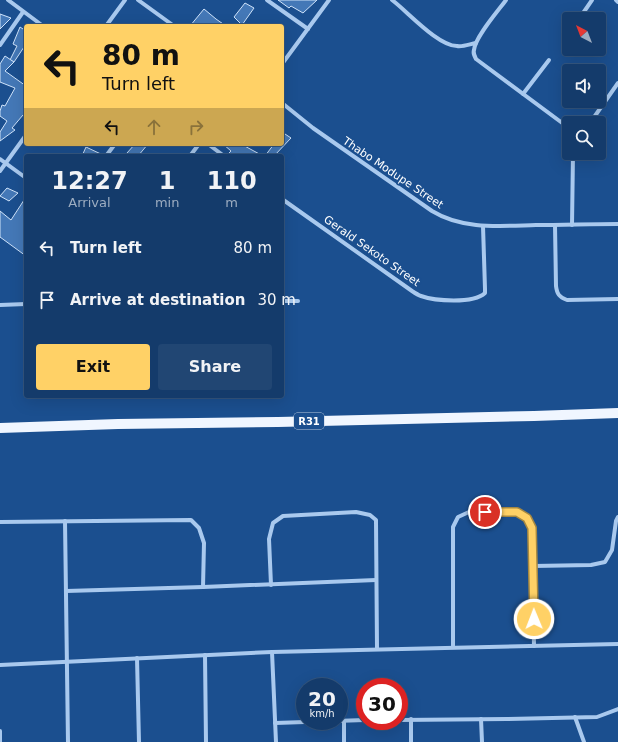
<!DOCTYPE html>
<style>
body{margin:0;font-family:"DejaVu Sans",sans-serif;background:#214673;color:#f1f3f6;height:100vh;display:flex;flex-direction:column;font-size:15px;white-space:nowrap}
*{box-sizing:border-box;margin:0}
p{font-size:13px;color:#9dadc1}
.icon{flex:none;width:22px;height:22px;fill:none;stroke:currentColor;stroke-width:2;stroke-linecap:round;stroke-linejoin:round}
.map{position:relative;flex:1;overflow:hidden}
.drawer{position:absolute;left:24px;top:154px;width:260px;height:244px;display:flex;flex-direction:column;background:#143b6b;border-radius:4px;box-shadow:0 4px 16px #0002,0 0 0 1px #33557e}
.drawer>*{flex:none}
.top-card{position:absolute;left:24px;top:24px;width:260px;height:122px;border-radius:4px;box-shadow:0 4px 16px #0002,0 0 0 1px #33557e;background:#ffd166;color:#111;overflow:hidden}
.needle{width:26px;rotate:318deg}
.buttons{position:absolute;left:562px;top:12px;display:grid;gap:8px}
.buttons a{display:grid;place-items:center;width:44px;height:44px;border-radius:4px;background:#143b6b;box-shadow:0 4px 16px #0002,0 0 0 1px #33557e;font-size:20px}
.speed{position:absolute;left:296px;top:678px;display:flex;gap:8px;font-size:20px;font-weight:700;text-align:center}
.speed>*{display:grid;place-content:center;width:52px;height:52px;border-radius:50%;background:#143b6b;box-shadow:0 4px 16px #0002,0 0 0 1px #33557e;line-height:1}
.speed small{font-size:10px;font-weight:400}
.speed .limit{border:6px solid #d22;background:#fff;color:#111}
.pin{position:absolute;display:grid;place-items:center;width:34px;height:34px;color:#fff;margin:-17px;border:2px solid #fff;border-radius:50%;box-shadow:0 1px 4px #0007}
.me{position:absolute;width:44px;margin:-22px;rotate:359deg;stroke-linejoin:round;filter:drop-shadow(0 0 3px #0008)}
.turn{display:flex;align-items:center;gap:14px;height:84px;padding:0 12px;font-size:18px}
.turn .icon{width:52px;height:52px;stroke-width:2.5}
.turn b{display:block;font-size:28px;line-height:34px}
.lanes{display:flex;align-items:center;height:38px;padding:0 12px;background:#0003;justify-content:center;gap:20px;direction:ltr}
.lanes .off{opacity:.35}
.eta{display:flex;justify-content:space-evenly;align-items:center;height:68px;text-align:center}
.eta b{font-size:24px;font-weight:600;line-height:28px}
.button{display:flex;gap:8px;margin-top:auto;padding:8px 12px}
.button a{flex:1;height:46px;border-radius:4px;background:#ffd166;color:#111;font-size:16px;font-weight:600;line-height:46px;text-align:center}
.button a+a{background:#214673;color:#f1f3f6}
ul{padding:0;list-style:none}
li{display:flex;align-items:center;gap:12px;height:52px;padding:0 12px}
li div{flex:1}
li b{display:block;font-size:15px}
li em{font-style:normal}
.map>svg:first-child{display:block}
.building{fill:#4478b7;stroke:#cfe3fa}
.lines{fill:none;stroke-linecap:round;stroke-linejoin:round}
.street{stroke:#a9c9ee;stroke-width:4}
.primary{stroke:#f0f6ff;stroke-width:10}
.route-casing{stroke:#a68842;stroke-width:10}
.route{stroke:#ffd166;stroke-width:7}
.labels{text-anchor:middle;dominant-baseline:central;stroke-width:3.5;stroke-linejoin:round;paint-order:stroke}
.shield{fill:#1b4f8f;stroke:#bbcadd;stroke-width:1}
.shield-label{font-size:10px;font-weight:bold;fill:#fff}
.street-label{font-size:11px;fill:#fff;stroke:#1b4f8f}
</style>
<div class="map">
<svg width="618" height="742" viewBox="0 0 618 742">
<rect width="100%" height="100%" fill="#1b4f8f"/>
<g class="building">
<path d="M278,0H317L303,13L291,6L289,8Z"/>
<path d="M245,3L254,8L242,25L234,17Z"/>
<path d="M204,9L216,19L226,26H190Z"/>
<path d="M0,14L11,18L0,29Z"/>
<path d="M20,27L26,31V44L14,62L10,60L17,46L13,44Z"/>
<path d="M5,56L14,62L5,71L26,86V118L23,115L12,128L15,130L0,141V132L7,121L0,116V111L2,105L5,106L15,88L0,82V64Z"/>
<path d="M282,132L291,138L274,156H265L274,144H282Z"/>
<path d="M135,144H148L138,156H126L127,153Z"/>
<path d="M223,144H241L263,156H233L229,153L231,151Z"/>
<path d="M86,147L103,155V156H82Z"/>
<path d="M7,188L18,193L9,201L0,196Z"/>
<path d="M26,197V256L0,237V211L11,220Z"/>
</g>
<g class="lines">
<g class="street">
<path d="M8,0L43,26"/>
<path d="M138,0L174,26"/>
<path d="M267,0L308,29"/>
<path d="M392,0C408,12 438,46 457,46C463,47 470,44 476,43"/>
<path d="M506,0C498,11 475,37 474,50C473,53 474,55 476,59L569,128"/>
<path d="M616,0L618,2"/>
<path d="M579,19L592,0"/>
<path d="M106,26L125,0"/>
<path d="M0,45L23,12"/>
<path d="M282,64L329,0"/>
<path d="M523,94L549,60"/>
<path d="M282,103L313,128L432,211C463,230 500,226 536,225C563,225 591,224 618,224"/>
<path d="M590,123L618,83"/>
<path d="M208,144L224,156"/>
<path d="M106,156L115,144"/>
<path d="M190,156L199,144"/>
<path d="M0,159L26,178"/>
<path d="M0,171L26,135"/>
<path d="M282,199L412,291C415,293 418,295 421,296C435,301 473,304 485,293V289L483,226"/>
<path d="M555,225L556,286C557,294 559,297 567,300L618,299"/>
<path d="M572,225L573,153"/>
<path d="M282,301H298"/>
<path d="M0,305L26,304"/>
<path d="M65,521L68,742"/>
<path d="M0,522L191,520L199,528L204,543L203,587"/>
<path d="M533,566L591,565L605,562L612,550L616,521L618,517"/>
<path d="M271,585L269,539L273,523L283,516L356,512L370,515L376,520L377,649"/>
<path d="M66,591L203,587L376,580"/>
<path d="M453,647V527L458,517L469,512H517L527,518L532,528L534,646"/>
<path d="M272,652L276,742"/>
<path d="M205,655L206,742"/>
<path d="M137,658L139,742"/>
<path d="M0,665L272,652L618,644"/>
<path d="M575,717L584,742"/>
<path d="M411,719V742"/>
<path d="M481,719L482,742"/>
<path d="M399,720L507,719L597,717L618,709"/>
<path d="M344,721V742"/>
<path d="M275,723L365,720"/>
<path d="M0,731V742"/>
</g>
<path class="primary" d="M0,428L118,424L278,422L534,416L618,413"/>
</g>
<g class="lines">
<defs>
<path id="route" d="M485,512H517L527,518L532,528L534,619"/>
</defs>
<use href="#route" class="route-casing"/>
<use href="#route" class="route"/>
</g>
<g class="labels">
<rect class="shield" x="294" y="413" width="30" height="16" rx="3"/>
<g class="shield-label">
<text x="309" y="421">R31</text>
</g>
<g class="street-label">
<text transform="translate(393 173) rotate(34)">Thabo Modupe Street</text>
<text transform="translate(372 251) rotate(35)">Gerald Sekoto Street</text>
</g>
</g>
</svg>
<div class="buttons">
<a><svg class="needle" viewBox="-14 -14 28 28"><path d="M0-13l5 13h-10z" fill="#e53935"/><path d="M0 13l5-13h-10z" fill="#9dadc1"/></svg></a>
<a><svg class="icon" aria-label="sound" viewBox="0 0 24 24"><path d="M4 9h4l5-4v14l-5-4H4zM17 9q2 3 0 6"/></svg></a>
<a><svg class="icon" aria-label="search" viewBox="0 0 24 24"><circle cx="10" cy="10" r="6"/><path d="M15 15l6 6"/></svg></a>
</div>
<div class="speed"><div>20<small>km/h</small></div><div class="limit">30</div></div>
<div class="pin" style="left:485px;top:512px;background:#d93025"><svg class="icon" aria-label="arrive" viewBox="0 0 24 24"><path d="M6 21V4h12l-3 4 3 4H6"/></svg></div>
<svg class="me" style="left:534px;top:619px" viewBox="-20 -20 40 40"><circle r="17" fill="#ffd166" stroke="#fff" stroke-width="3"/><path d="M0-11L8 9 0 5-8 9z" fill="#fff"/></svg>
<div class="top-card">
<div class="turn"><svg class="icon" aria-label="left" viewBox="0 0 24 24"><path d="M17 20v-9H6M10 6l-5 5 5 5"/></svg><div><b>80 m</b>Turn left</div></div>
<div class="lanes"><svg class="icon" aria-label="left" viewBox="0 0 24 24"><path d="M17 20v-9H6M10 6l-5 5 5 5"/></svg><svg class="icon off" aria-label="ahead" viewBox="0 0 24 24"><path d="M12 20V5M6 11l6-6 6 6"/></svg><svg class="icon off" aria-label="right" viewBox="0 0 24 24"><path d="M7 20v-9h11M14 6l5 5-5 5"/></svg></div>
</div>
<section class="drawer">
<div class="eta">
<div><b>12:27</b><p>Arrival</p></div>
<div><b>1</b><p>min</p></div>
<div><b>110</b><p>m</p></div>
</div>
<ul>
<li><svg class="icon" aria-label="left" viewBox="0 0 24 24"><path d="M17 20v-9H6M10 6l-5 5 5 5"/></svg><div><b>Turn left</b></div><em>80 m</em></li>
<li><svg class="icon" aria-label="arrive" viewBox="0 0 24 24"><path d="M6 21V4h12l-3 4 3 4H6"/></svg><div><b>Arrive at destination</b></div><em>30 m</em></li>
</ul>
<div class="button"><a>Exit</a><a>Share</a></div>
</section>
</div>
